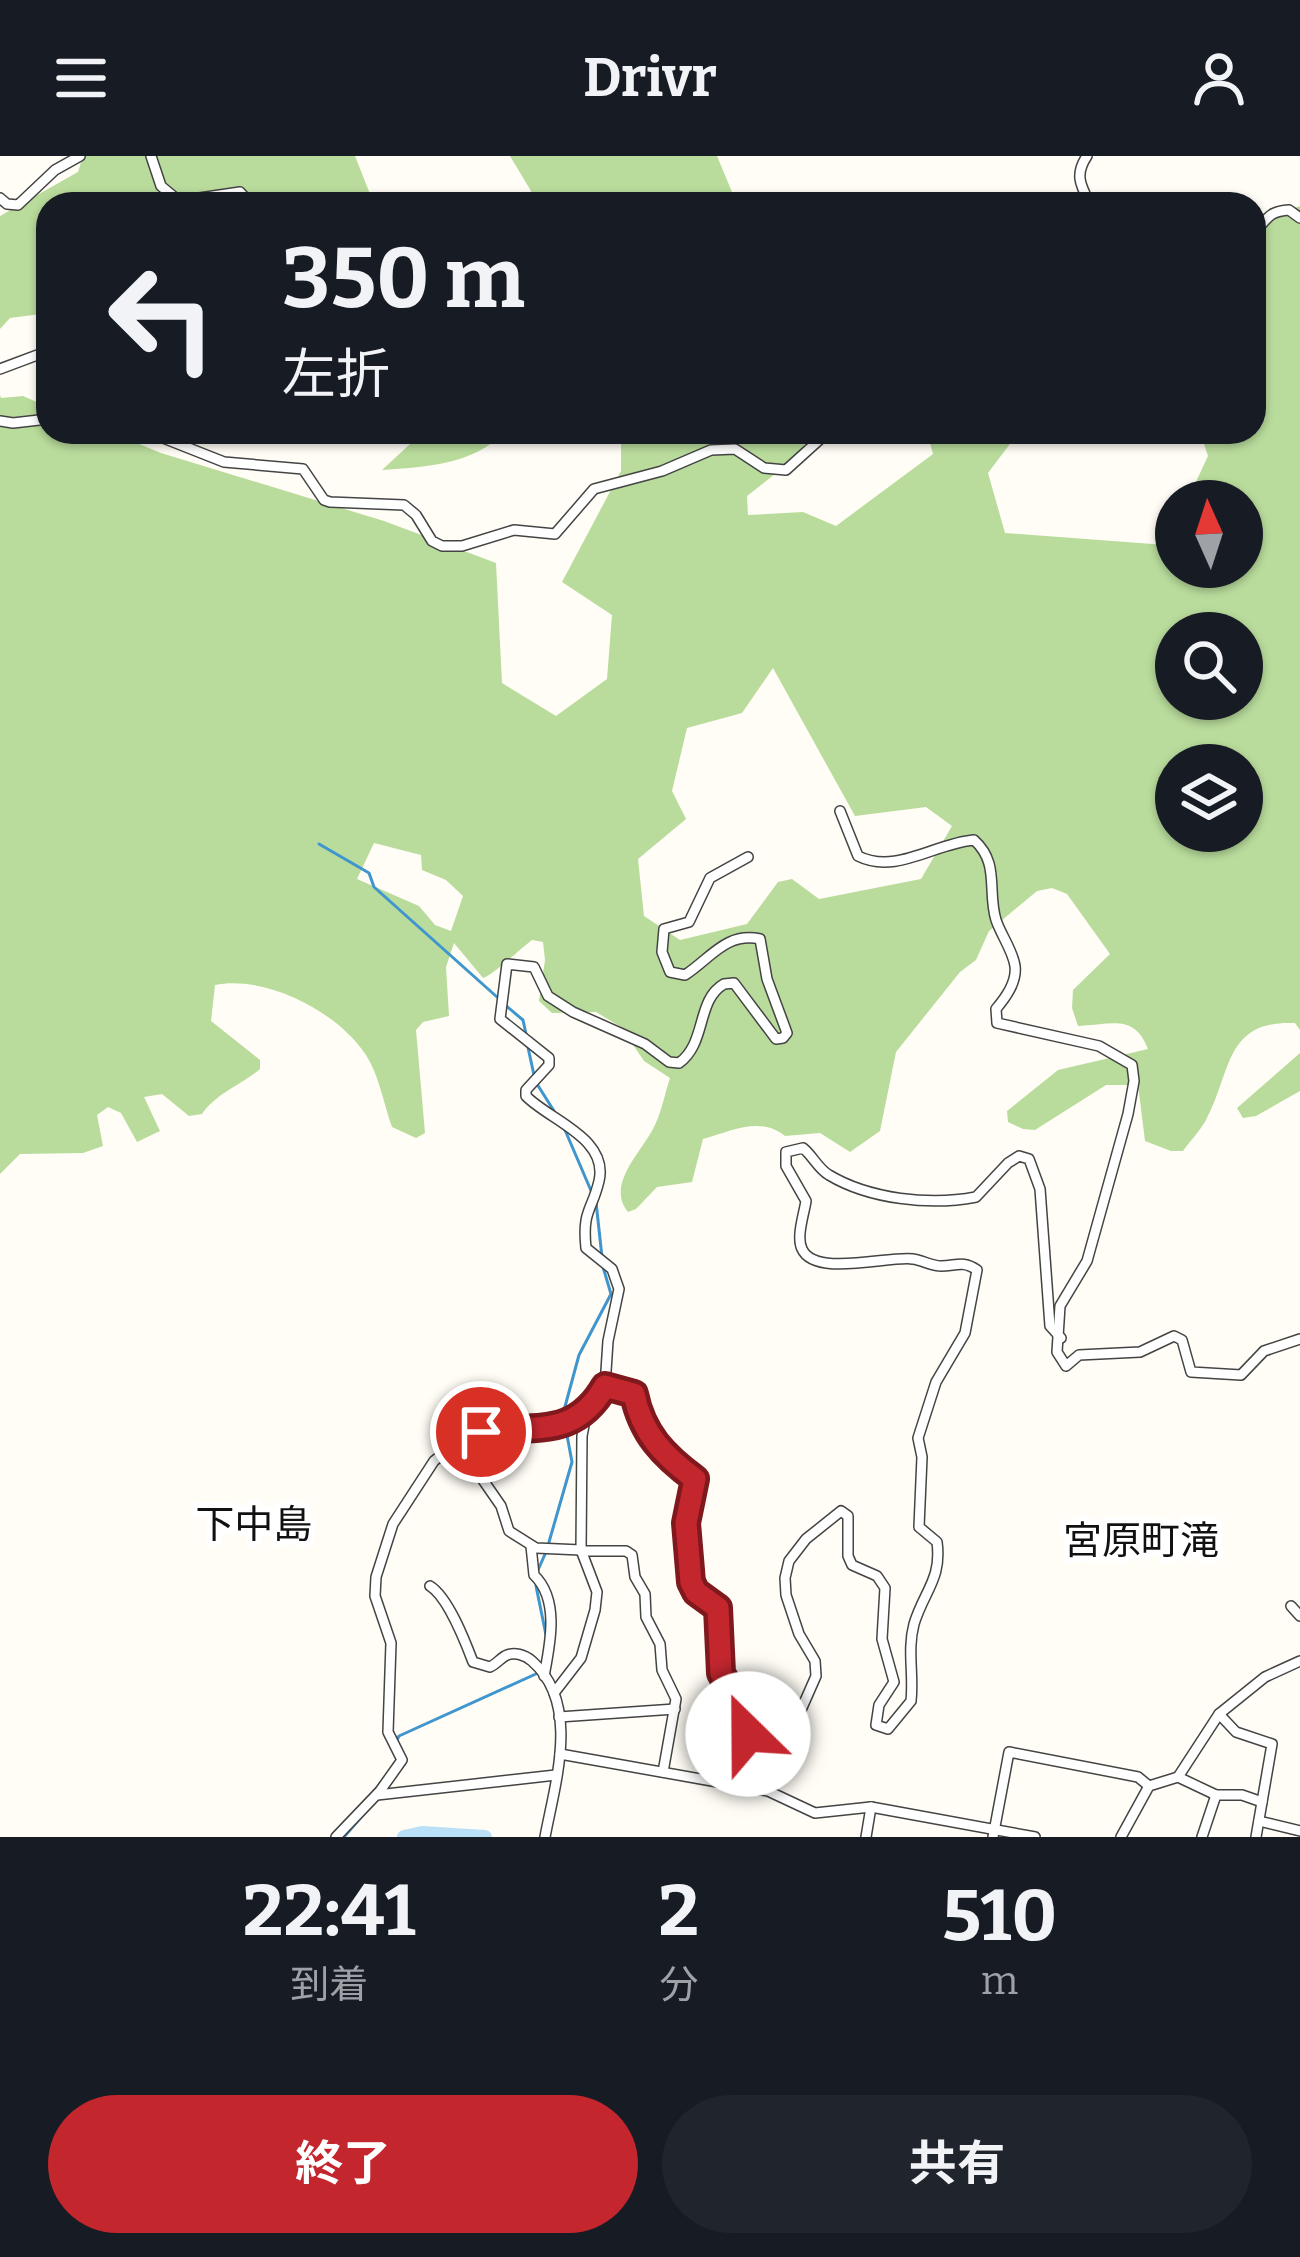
<!DOCTYPE html>
<html lang="ja">
<meta charset="utf-8">
<style>
body{margin:0;font-family:Bitter,"Noto Sans JP",serif;background:#20242c;color:#f1f3f6;height:100vh;display:flex;flex-direction:column;font-size:45px;white-space:nowrap}
*{box-sizing:border-box;margin:0}
p{font-size:39px;color:#9ea1a6}
.icon{flex:none;width:66px;height:66px;fill:none;stroke:currentColor;stroke-width:2;stroke-linecap:round;stroke-linejoin:round}
.map{position:relative;height:1681px;overflow:hidden}
.details{display:flex;flex-direction:column;background:#171b24;flex:1}
.details>*{flex:none}
.top-card{position:absolute;left:36px;top:36px;width:1230px;height:252px;border-radius:36px;box-shadow:0 3px 9px #0004;background:#171b24;color:#f1f3f6;overflow:hidden}
.needle{width:78px;rotate:357deg}
.controls{position:absolute;left:1155px;top:324px;display:grid;gap:24px}
.controls a{display:grid;place-items:center;width:108px;height:108px;border-radius:50%;background:#171b24;box-shadow:0 3px 9px #0004;font-size:60px}
.pin{position:absolute;display:grid;place-items:center;width:102px;height:102px;color:#fff;margin:-51px;border:6px solid #fff;border-radius:50%;box-shadow:0 3px 12px #0007}
.me{position:absolute;width:132px;margin:-66px;rotate:337deg;stroke-linejoin:round;filter:drop-shadow(0 0 9px #0008)}
.turn{display:flex;align-items:center;gap:42px;height:252px;padding:0 48px;font-size:54px}
.turn .icon{width:156px;height:156px;stroke-width:2.5}
.turn b{display:block;font-size:84px;line-height:102px}
.eta{display:flex;justify-content:space-evenly;align-items:center;height:204px;text-align:center}
.eta b{font-size:72px;font-weight:700;line-height:84px}
.primary-button{display:flex;gap:24px;margin-top:auto;padding:24px 48px}
.primary-button a{flex:1;height:138px;border-radius:72px;background:#c4262e;color:#fff;font-size:48px;font-weight:700;line-height:138px;text-align:center}
.primary-button a+a{background:#20242c;color:#f1f3f6}
header{display:flex;justify-content:space-between;align-items:center;height:156px;padding:0 48px;background:#171b24;font-size:54px;font-weight:700}
.map>svg:first-child{display:block}
.forest{fill:#b9dc9c;fill-rule:evenodd}
.lines{fill:none;stroke-linecap:round;stroke-linejoin:round}
.stream{stroke:#3f96cf;stroke-width:3}
.river{stroke:#b9e0f7;stroke-width:14}
.street-casing{stroke:#444;stroke-width:12}
.street{stroke:#fff;stroke-width:9}
.route-casing{stroke:#7f191e;stroke-width:30}
.route{stroke:#c4262e;stroke-width:21}
.labels{text-anchor:middle;dominant-baseline:central;stroke-width:12;stroke-linejoin:round;paint-order:stroke}
.quarter-label{font-size:39px;fill:#111;stroke:#fff}
</style>
<header><svg class="icon" aria-label="menu" viewBox="0 0 24 24"><path d="M4 6h16M4 12h16M4 18h16"/></svg>Drivr<svg class="icon" aria-label="person" viewBox="0 0 24 24"><circle cx="12" cy="8" r="4"/><path d="M4 21q1-7 8-7t8 7"/></svg></header>
<div class="map">
<svg width="1300" height="1681" viewBox="0 0 1300 1681">
<rect width="100%" height="100%" fill="#fffdf5"/>
<g class="forest">
<path d="M83,0H355L374,48H48V157L10,162L0,173V60L78,16Z"/>
<path d="M510,0H717L737,48H530L531,35Z"/>
<path d="M1300,50V874L1295,867C1224,864 1232,916 1206,964C1200,975 1190,985 1183,995H1171L1145,985L1138,929H1106L1035,974L1023,973L1008,966L1007,955L1058,914L1148,893C1134,857 1111,869 1078,870L1072,852L1073,834L1110,798L1067,738L1052,732L1037,735L989,775L976,804L960,816L896,896L880,975L850,996L820,977L785,980C760,960 732,975 703,983L692,1026L657,1031L636,1053L628,1056C605,1028 643,995 655,969C662,954 665,937 670,922L644,905L621,871L596,856L552,857L539,845L545,804L543,786L532,784C520,793 493,819 483,822L454,787L446,811L449,860L423,866L416,874L425,977L416,982L392,971C384,949 379,919 366,899C337,855 266,819 215,829L211,865L260,904V913C241,929 215,938 202,958L189,960L162,938L144,941L160,975L137,986L121,957L108,951L97,959L103,990L83,997L20,998L0,1018V239L1,242L23,240L48,251V276H110L161,297L384,365L496,407L502,527L556,560L607,523L612,459L562,426L621,315V276H815L788,308L747,340L748,359L803,356L836,370L933,298L927,276H1019L988,317L1005,377L1166,389L1176,369V411H1242V345H1187L1208,300L1200,276H1254V66ZM1176,477H1242V543H1176ZM773,512L855,660L926,651L952,670L921,723L819,743L792,723L778,726L747,768L680,784L644,760L638,703L686,663L672,635L687,572L742,557ZM1176,609H1242V675H1176ZM374,687L421,699L422,714L446,724L463,740L451,775L435,769L419,750L357,723Z"/>
<path d="M423,276H504C474,309 424,311 382,314Z"/>
<path d="M1300,897V935L1256,960L1243,962L1237,952Z"/>
</g>
<g class="lines">
<g class="stream">
<path d="M319,688L369,717L374,731L497,841"/>
<path d="M504,848L523,864L526,878"/>
<path d="M527,887L534,919"/>
<path d="M537,928L554,955"/>
<path d="M565,974L592,1037"/>
<path d="M596,1046L602,1101"/>
<path d="M549,1386L572,1306L563,1258L579,1199L611,1138L603,1111"/>
<path d="M538,1414L546,1396"/>
<path d="M536,1430L546,1479"/>
<path d="M397,1584L399,1580L538,1517"/>
<path d="M373,1637L385,1621"/>
<path d="M344,1681L369,1652"/>
</g>
<path class="river" d="M404,1681L422,1677L485,1681"/>
<defs>
<g id="street">
<path d="M151,0L161,30L179,45L240,36L251,48"/>
<path d="M1087,0C1074,19 1081,30 1090,48"/>
<path d="M0,42L7,48L18,49L55,14L80,0"/>
<path d="M1254,77C1267,63 1269,55 1289,54L1300,62"/>
<path d="M0,213L48,195"/>
<path d="M0,265L13,267L48,263"/>
<path d="M148,276L224,306L303,313L324,344L330,346L404,349L416,359L432,385L442,390H462L514,374L555,378L594,333L662,315L711,294L735,293L764,312L786,314L828,276"/>
<path d="M840,655L858,700C896,719 935,687 974,684C1000,707 987,735 996,764C1001,779 1013,795 1015,810C1017,826 1006,841 996,853L997,867L1099,890L1132,909L1134,925L1128,958L1087,1105L1060,1150L1057,1196L1066,1210L1079,1199L1140,1196L1174,1180L1182,1184L1191,1216L1241,1219L1264,1195L1300,1183"/>
<path d="M605,1230L635,1238C642,1278 664,1300 695,1323L686,1367L691,1426L696,1436L718,1452C719,1469 714,1504 722,1520C743,1565 755,1576 747,1630"/>
<path d="M483,1324L501,1350L509,1375L536,1392L581,1394"/>
<path d="M531,1390L534,1419C560,1444 550,1489 544,1520"/>
<path d="M581,1395H626L632,1399L635,1421L645,1438L646,1461L660,1488L662,1514L676,1543L663,1616"/>
<path d="M430,1430C448,1441 465,1485 473,1506L490,1511C496,1508 500,1503 505,1500C514,1495 525,1499 532,1505C581,1548 555,1627 545,1681"/>
<path d="M1291,1450L1300,1460"/>
<path d="M554,1537L581,1502L595,1454L597,1436L581,1394L582,1280L586,1259L605,1230L608,1185L619,1133L612,1113L586,1092C582,1054 592,1055 599,1025C609,982 549,964 526,940V934L549,909V902L500,863L507,808L534,811L548,840L573,856L645,888L669,906L679,907C707,887 696,844 724,828L734,827L776,883L783,882L787,877L767,823L760,783C726,776 711,802 685,819L670,816L662,796L664,773L689,766L710,722L748,701"/>
<path d="M1219,1558L1236,1576L1272,1588L1256,1681"/>
<path d="M559,1561L675,1553"/>
<path d="M745,1561H788L801,1554L816,1520L815,1505L799,1478L786,1439L785,1422L789,1405L806,1383L841,1355L848,1360V1400L852,1409L877,1420L885,1432L882,1483L894,1526L879,1549L876,1569L888,1573L911,1545C914,1519 907,1494 914,1468C924,1435 942,1423 937,1386L919,1371L922,1301L918,1282L936,1226L965,1177L977,1114C963,1104 956,1110 941,1110C931,1110 922,1104 913,1103C891,1099 815,1122 802,1093C796,1081 804,1058 806,1045L786,1010V996L803,992C813,1000 818,1013 829,1019C869,1043 930,1050 976,1041L1008,1007L1019,1000L1029,1003L1040,1033L1050,1170L1061,1182"/>
<path d="M560,1598L768,1635L815,1657L871,1651L1035,1681"/>
<path d="M1178,1621L1219,1558L1265,1521L1300,1505"/>
<path d="M377,1639L556,1619"/>
<path d="M1259,1665L1300,1675"/>
<path d="M336,1681L380,1635L402,1604L388,1576L391,1487L375,1440L376,1421L393,1368L434,1305L459,1285L486,1275L542,1274L586,1259"/>
<path d="M866,1681L871,1651"/>
<path d="M993,1681L1009,1596L1138,1621L1149,1630"/>
<path d="M1121,1681L1149,1630L1178,1621L1216,1639"/>
<path d="M1202,1681L1216,1639H1242L1262,1646"/>
</g>
</defs>
<use href="#street" class="street-casing"/>
<use href="#street" class="street"/>
</g>
<g class="lines">
<defs>
<path id="route" d="M481,1276C533,1268 574,1284 605,1230L634,1238C642,1278 664,1300 695,1323L686,1367L691,1426L696,1436L718,1452L721,1517L745,1561L748,1578"/>
</defs>
<use href="#route" class="route-casing"/>
<use href="#route" class="route"/>
</g>
<g class="labels">
<g class="quarter-label">
<text x="254" y="1369">下中島</text>
<text x="1141" y="1385">宮原町滝</text>
</g>
</g>
</svg>
<div class="controls">
<a><svg class="needle" viewBox="-14 -14 28 28"><path d="M0-13l5 13h-10z" fill="#e53935"/><path d="M0 13l5-13h-10z" fill="#9ea1a6"/></svg></a>
<a><svg class="icon" aria-label="search" viewBox="0 0 24 24"><circle cx="10" cy="10" r="6"/><path d="M15 15l6 6"/></svg></a>
<a><svg class="icon" aria-label="layers" viewBox="0 0 24 24"><path d="M12 4l9 5-9 5-9-5zM3 14l9 5 9-5"/></svg></a>
</div>
<div class="pin" style="left:481px;top:1276px;background:#d93025"><svg class="icon" aria-label="arrive" viewBox="0 0 24 24"><path d="M6 21V4h12l-3 4 3 4H6"/></svg></div>
<svg class="me" style="left:748px;top:1578px" viewBox="-20 -20 40 40"><circle r="19" fill="#fff"/><path d="M0-13L10 11 0 6-10 11z" fill="#c4262e"/></svg>
<div class="top-card">
<div class="turn"><svg class="icon" aria-label="left" viewBox="0 0 24 24"><path d="M17 20v-9H6M10 6l-5 5 5 5"/></svg><div><b>350 m</b>左折</div></div>
</div>
</div>
<section class="details">
<div class="eta">
<div><b>22:41</b><p>到着</p></div>
<div><b>2</b><p>分</p></div>
<div><b>510</b><p>m</p></div>
</div>
<div class="primary-button"><a>終了</a><a>共有</a></div>
</section>
